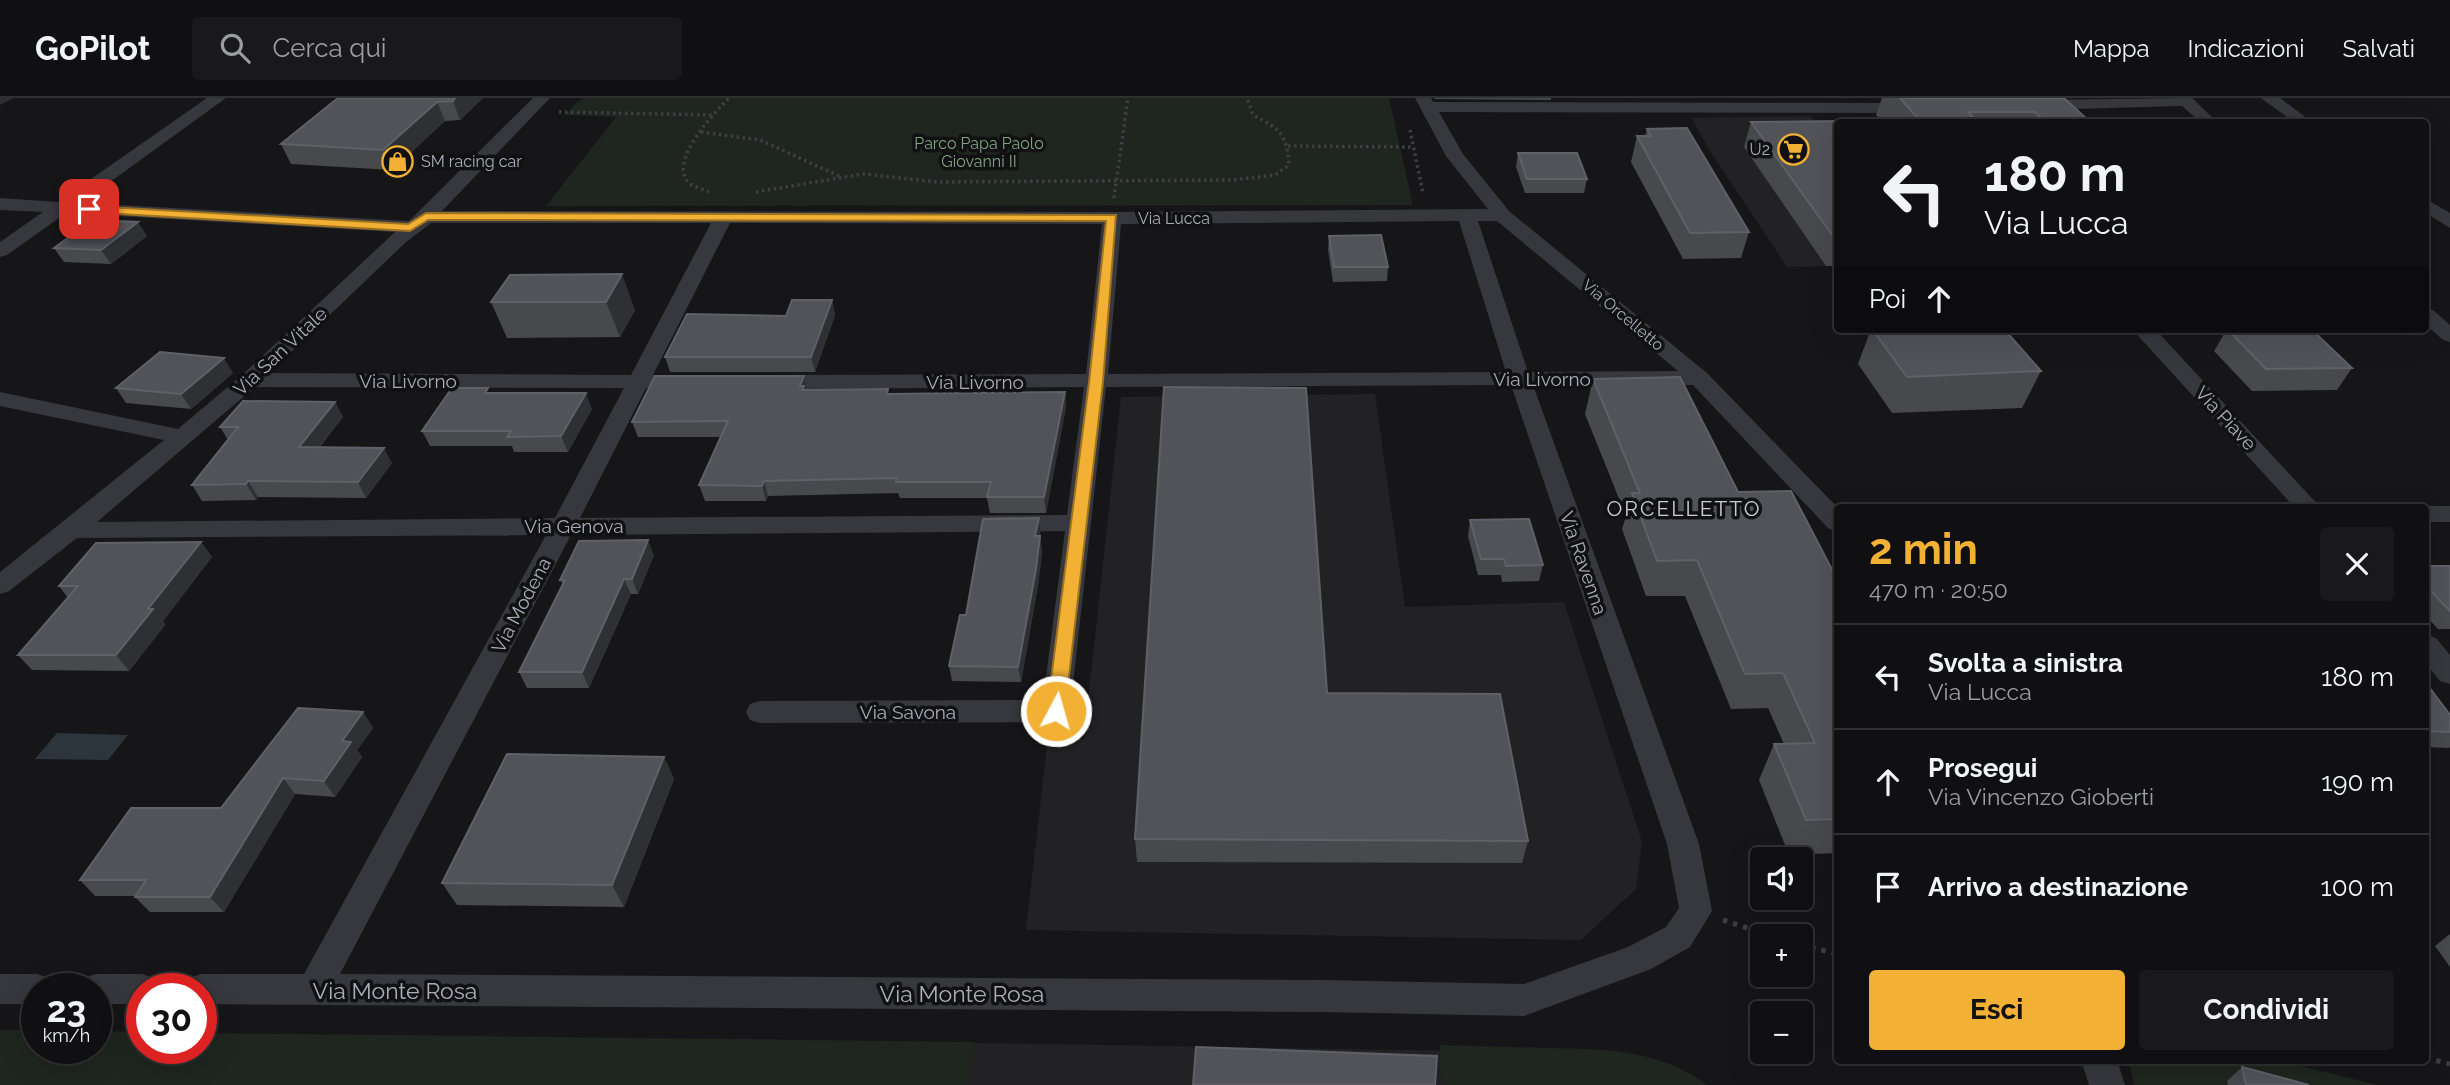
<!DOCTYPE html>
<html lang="it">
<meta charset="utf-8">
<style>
body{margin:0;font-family:Raleway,sans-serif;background:#19191b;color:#f1f3f6;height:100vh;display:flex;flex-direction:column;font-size:26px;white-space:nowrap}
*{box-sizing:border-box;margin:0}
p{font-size:23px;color:#9c9d9f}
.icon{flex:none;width:38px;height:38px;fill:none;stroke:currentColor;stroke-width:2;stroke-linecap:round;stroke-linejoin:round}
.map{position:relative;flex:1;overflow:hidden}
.panel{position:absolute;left:1834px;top:406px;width:595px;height:560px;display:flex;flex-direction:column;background:#101012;border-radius:7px;box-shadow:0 7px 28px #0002,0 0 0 2px #303032}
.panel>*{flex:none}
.guide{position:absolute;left:1834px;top:21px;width:595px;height:214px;border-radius:7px;box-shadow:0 7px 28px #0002,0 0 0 2px #303032;background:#101012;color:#f1f3f6;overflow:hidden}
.controls{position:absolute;left:1750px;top:749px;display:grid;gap:14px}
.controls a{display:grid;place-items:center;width:63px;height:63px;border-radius:7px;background:#101012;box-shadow:0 7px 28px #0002,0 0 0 2px #303032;font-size:35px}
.speed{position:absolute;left:21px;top:875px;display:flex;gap:14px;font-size:35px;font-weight:700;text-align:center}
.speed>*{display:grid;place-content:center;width:91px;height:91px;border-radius:50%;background:#101012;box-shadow:0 7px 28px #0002,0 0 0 2px #303032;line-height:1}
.speed small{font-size:18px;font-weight:400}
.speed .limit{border:10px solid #d22;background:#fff;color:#111}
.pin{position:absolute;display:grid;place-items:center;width:60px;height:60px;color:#fff;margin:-30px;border-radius:14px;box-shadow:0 4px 10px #0006}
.me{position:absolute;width:77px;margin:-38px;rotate:6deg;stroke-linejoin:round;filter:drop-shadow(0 0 5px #0008)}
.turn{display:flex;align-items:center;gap:24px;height:147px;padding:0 35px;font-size:32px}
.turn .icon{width:91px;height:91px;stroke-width:2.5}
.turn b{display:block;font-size:49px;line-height:60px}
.then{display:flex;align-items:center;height:66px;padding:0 35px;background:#0003;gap:14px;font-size:26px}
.round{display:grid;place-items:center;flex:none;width:74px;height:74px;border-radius:7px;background:#19191b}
.head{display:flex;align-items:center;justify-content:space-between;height:119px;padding:0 35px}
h1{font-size:42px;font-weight:700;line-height:52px;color:#f2b134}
.action{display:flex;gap:14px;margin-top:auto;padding:14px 35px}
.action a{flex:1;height:80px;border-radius:7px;background:#f2b134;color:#111;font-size:28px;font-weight:700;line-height:80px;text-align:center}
.action a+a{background:#19191b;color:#f1f3f6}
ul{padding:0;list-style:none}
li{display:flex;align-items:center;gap:21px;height:105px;padding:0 35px;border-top:2px solid #303032}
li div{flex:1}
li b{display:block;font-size:26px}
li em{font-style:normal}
header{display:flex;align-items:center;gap:42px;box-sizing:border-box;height:98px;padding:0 35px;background:#101012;border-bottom:2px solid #303032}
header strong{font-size:33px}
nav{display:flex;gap:38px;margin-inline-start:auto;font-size:24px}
.search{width:490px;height:63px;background:#19191b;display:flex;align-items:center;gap:18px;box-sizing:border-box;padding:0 24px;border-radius:7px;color:#9c9d9f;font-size:26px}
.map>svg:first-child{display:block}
.built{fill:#222225}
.green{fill:#1e261f}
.water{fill:#2c353c}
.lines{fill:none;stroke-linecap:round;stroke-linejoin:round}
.path-far1{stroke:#3d3f44;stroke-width:3.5;stroke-dasharray:2.5 3.5;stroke-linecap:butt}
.path{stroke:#3d3f44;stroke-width:5;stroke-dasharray:4.5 6;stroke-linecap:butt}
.minor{fill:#37383d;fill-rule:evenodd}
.wall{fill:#47494d}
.shaded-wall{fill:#2f3033}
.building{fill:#525359;stroke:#5f6168;stroke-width:2}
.route{fill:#f2b134;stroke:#9d7322;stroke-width:2}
.labels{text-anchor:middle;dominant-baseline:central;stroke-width:7;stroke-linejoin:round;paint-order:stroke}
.far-park-label{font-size:16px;fill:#7fa381;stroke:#111113}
.far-poi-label{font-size:16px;fill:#a8adb8;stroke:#111113;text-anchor:end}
.far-street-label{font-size:16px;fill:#a8adb8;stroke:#111113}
.street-label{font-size:19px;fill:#a8adb8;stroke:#111113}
.neighbourhood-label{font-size:21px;letter-spacing:2px;fill:#c9ccd4;stroke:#111113}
.near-street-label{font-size:23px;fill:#a8adb8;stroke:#111113}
</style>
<header>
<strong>GoPilot</strong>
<div class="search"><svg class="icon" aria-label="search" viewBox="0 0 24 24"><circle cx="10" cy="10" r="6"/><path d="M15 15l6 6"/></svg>Cerca qui</div>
<nav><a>Mappa</a><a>Indicazioni</a><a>Salvati</a></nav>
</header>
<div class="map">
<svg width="2450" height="987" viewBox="0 0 2450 987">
<rect width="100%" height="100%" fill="#161618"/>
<g class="built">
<path d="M1811,18L1837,51V168L1787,169L1708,50L1692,20Z"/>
<path d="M1375,296L1405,509L1564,504L1642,744L1636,791L1581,842L1026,832L1048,639L1084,641L1121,299Z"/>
<path d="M738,941L1461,953V987H722Z"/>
</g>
<g class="green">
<path d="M584,0H1389L1413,107L546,108L616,19L565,17L577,4Z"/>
<path d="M0,932H37V950H96V933L142,934V950H201V935L974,944L969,987H0Z"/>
<path d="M1440,947C1476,948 1512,949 1548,950C1605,951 1659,951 1707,987H1443Z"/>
<path d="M2129,963H2280L2378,987H2134Z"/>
</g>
<path class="water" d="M57,635L128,637L108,662L35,661Z"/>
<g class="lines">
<g class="path-far1">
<path d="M559,14L712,17"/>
<path d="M1410,32L1423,95"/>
<path d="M701,34L760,42L839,78"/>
<path d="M1288,48L1413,49"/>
<path d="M709,94C703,91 694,89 689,85C667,64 715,14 729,0"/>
<path d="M756,94L863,76L937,84L1232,82L1275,77L1289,67C1287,36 1280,31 1253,17L1247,0"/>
<path d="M1114,100L1128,0"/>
</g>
<g class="path">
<path d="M1723,822L1772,838"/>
<path d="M1801,847L1838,856"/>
<path d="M2426,960L2450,966"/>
</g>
<g class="minor">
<path d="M207,0H226L81,105L409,123L533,0H550L442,113L1112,114L1488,111L1446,58L1415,0H1431L1433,4L1914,5L1922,10L1914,15L1439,14L1463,56L1509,113L1707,275L1838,410V433L1829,431L1693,287H1533L1699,746L1712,813L1690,849L1651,871L1524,918L1322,914L201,906V891H184L189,880L201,876H304L546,437L77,440L9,493L0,496V474L164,342L0,308V294L178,331L242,277L395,134L66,115L7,157L0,159V144L43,114L0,112V100L58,104ZM1459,123L1506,274L1108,276L1121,126ZM1478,123H1497L1678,273L1528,274ZM431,125H711L631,277L269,275L405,145ZM730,125L1102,126L1086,276L770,277L762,279L759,284L762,289L770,291L1084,289L1067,417L580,420L646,290L694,289L697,284L694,279L653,277ZM1511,287L1667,746L1679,810L1666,829L1628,849L1524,886L1322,882L340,876L571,437L1065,433L1043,602L760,603L750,606L746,614L750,622L760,625L1056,624L1066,621L1070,613L1106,289ZM255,289L624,290L555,420L97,424Z"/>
<path d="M2192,0L2217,24H2200L2182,8L2037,12L2029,7L2037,2Z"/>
<path d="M2261,0H2280L2312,24H2294Z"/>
<path d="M2426,101L2450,115V130L2426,115Z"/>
<path d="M2426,210L2433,212L2450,227V244L2443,242L2426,227Z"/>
<path d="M2132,231H2155L2321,410H2295Z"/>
<path d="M2426,408H2450V424H2426V410H2420Z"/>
<path d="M2426,537L2436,540L2450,557V586L2440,583L2426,565Z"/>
<path d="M0,876H37L49,880L54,891H37V906H0Z"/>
<path d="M96,876H142L154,880L159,891H142V906H96V891H79L84,880Z"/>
<path d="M2081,962H2117L2125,987H2089Z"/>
</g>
</g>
<g class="wall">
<path d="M338,0H483L460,22L445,23L392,72L291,66L281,46Z"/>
<path d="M1434,0H1551V2L1435,1Z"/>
<path d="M1882,0H2064L2090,24H1882L1876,17Z"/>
<path d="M1751,24H1838V168H1826L1744,49Z"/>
<path d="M1647,31L1749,134L1741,160L1683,161L1631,64L1637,38H1645Z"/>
<path d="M1518,55L1587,81L1584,95H1525L1516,69Z"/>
<path d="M147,138L111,166L64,164L54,150Z"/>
<path d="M1329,138L1388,169L1387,183L1333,184L1328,152Z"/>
<path d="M510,177L635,212L620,239L507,240L491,204Z"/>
<path d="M832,202L835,217L815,274H670L665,259Z"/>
<path d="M1871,231H2004L2041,273L2022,310L1892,315L1858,266Z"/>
<path d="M2227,231L2352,270L2337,292L2252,293L2214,253Z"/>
<path d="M233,275L191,311L126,305L116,290Z"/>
<path d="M804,278L808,292L889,296L1065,294L1066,309L1046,415H990L987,400H900L898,395L768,398L766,403H705L699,387L721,339H638L632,324Z"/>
<path d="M1593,281L1738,394L1838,483V755L1789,757L1759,682L1774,646H1784L1768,610L1731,611L1685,498H1646L1622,431L1626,418L1585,316Z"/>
<path d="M491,295L592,311L568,354H514L512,348H430L422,333Z"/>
<path d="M335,304L343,319L320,349L392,365L366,400L258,399L256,402L202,403L192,387L228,342L220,329Z"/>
<path d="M1470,422L1543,467L1539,483L1502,484L1501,477H1478L1468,438Z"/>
<path d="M1041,436L1040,440L1042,454L1038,487L1021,584L952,583L949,568L966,517Z"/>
<path d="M201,444L212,459L163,523L165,527L129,573L32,572L18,557L68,500L59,488Z"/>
<path d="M654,457L638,496H631L589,590H527L519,574L563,487L560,482Z"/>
<path d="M2426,468H2450V531H2438L2426,518Z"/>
<path d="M2426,585L2450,617V649L2449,650L2426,649Z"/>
<path d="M1327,595L1528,743L1522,765L1137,764L1135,741Z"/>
<path d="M363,614L373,630L357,652L362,659L335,699L295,696L224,814H150L135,799L136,798H95L80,782L221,710Z"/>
<path d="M664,659L674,681L624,809L457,807L442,785Z"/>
<path d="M2450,836V869L2435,848Z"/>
<path d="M2242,969L2309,987H2228L2227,983Z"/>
</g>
<g class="shaded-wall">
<path d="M0,0H14L0,7Z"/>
<path d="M455,0H483L460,22L453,3Z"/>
<path d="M437,4L445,23L392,72L383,52Z"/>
<path d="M138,124L147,138L111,166L101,152Z"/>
<path d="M622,176L635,212L620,239L606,204Z"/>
<path d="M832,202L835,217L815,274L811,259Z"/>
<path d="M224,260L233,275L191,311L181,296Z"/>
<path d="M804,278L808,293V303L800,288Z"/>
<path d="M1065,294L1066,309L1046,415L1044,399Z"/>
<path d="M586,295L592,311L568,354L561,338Z"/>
<path d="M335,304L343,319L308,364L299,349Z"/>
<path d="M384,350L392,365L366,400L358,384Z"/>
<path d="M248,383L258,399L256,402L246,386Z"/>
<path d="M764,383L768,398L766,403L762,388Z"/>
<path d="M1039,420L1042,454L1038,487L1021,584L1018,569L1035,438Z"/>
<path d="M648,442L654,457L638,496L632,481Z"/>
<path d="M201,444L212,459L163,523L165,527L129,573L116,557L148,511Z"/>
<path d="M624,481L631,496L589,590L582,574Z"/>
<path d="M363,614L373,630L357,652L362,659L335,699L324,683L342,643Z"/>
<path d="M664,659L674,681L624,809L612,787Z"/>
<path d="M283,680L295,696L224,814L210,799Z"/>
</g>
<g class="building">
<path d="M338,0H455L453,3L437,4L383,52L281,46Z"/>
<path d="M1900,0H2064L2090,24H2044L2035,14H1968L1977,24H1921Z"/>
<path d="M1843,23L1845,24H1838V141H1835L1751,24Z"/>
<path d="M1687,30L1749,134L1690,135L1637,38H1651L1647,31Z"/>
<path d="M1518,55H1577L1587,81H1527Z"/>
<path d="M92,122L138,124L101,152L54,150Z"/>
<path d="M1381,137L1388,169H1334L1329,138Z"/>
<path d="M622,176L606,204H491L510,177Z"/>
<path d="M792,202H832L811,259H665L687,216L786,218Z"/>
<path d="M1872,231H2004L2041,273L1907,279Z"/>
<path d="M2227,231H2311L2352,270L2266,271Z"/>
<path d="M160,254L224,260L181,296L116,290Z"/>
<path d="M655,278H804L800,288H804L802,292L888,291L887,296L1065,294L1044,399H987L991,384H896L897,380L764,383L762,388L699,387L728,323L632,324Z"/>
<path d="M1680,279L1738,394L1791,393L1838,483V721L1806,722L1774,646L1815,645L1783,575L1745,576L1697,462L1657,463L1632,395H1640L1593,281Z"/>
<path d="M1164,289L1306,290L1327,595L1500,596L1528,743L1135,741Z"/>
<path d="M452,290H488L485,295H586L561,338L507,339L511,333H422Z"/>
<path d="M243,303L335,304L299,349L384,350L358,384L248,383L246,386L192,387L238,329H220Z"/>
<path d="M1039,420L1035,438H1040L1036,471L1018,569L949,568L960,517H966L983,421Z"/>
<path d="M1529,421L1543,467L1506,468L1504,461H1481L1470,422Z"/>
<path d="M648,442L632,481H624L582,574H519L565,482H560L579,443Z"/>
<path d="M201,444L148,511H153L116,557H18L78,488H59L96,445Z"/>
<path d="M2426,468H2450V513L2426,488Z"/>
<path d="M2426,585L2450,617V634L2426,633Z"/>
<path d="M298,610L363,614L342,643L351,644L324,683L283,680L210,799H135L146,782H80L131,710H221Z"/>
<path d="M507,656L664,659L612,787L442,785Z"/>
<path d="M1196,949L1437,958L1435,987H1193Z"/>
<path d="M2242,969L2309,987H2246Z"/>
</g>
<path class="route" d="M89,108L408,126L426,115L1116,117L1103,284L1065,613L1062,618H1050L1047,613L1089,284L1106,123L428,122L410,133L85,114L83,111Z"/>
<defs>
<symbol id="supermarket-ring" viewBox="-11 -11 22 22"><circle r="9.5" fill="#111113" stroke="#f2b134" stroke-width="1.5"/><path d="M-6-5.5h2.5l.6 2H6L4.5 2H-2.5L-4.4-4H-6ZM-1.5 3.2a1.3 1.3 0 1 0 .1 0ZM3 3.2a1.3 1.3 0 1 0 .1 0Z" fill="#f2b134"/></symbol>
<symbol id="shop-ring" viewBox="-11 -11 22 22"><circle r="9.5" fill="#111113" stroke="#f2b134" stroke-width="1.5"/><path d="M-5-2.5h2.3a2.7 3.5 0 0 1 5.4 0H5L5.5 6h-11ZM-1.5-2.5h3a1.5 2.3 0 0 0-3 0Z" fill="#f2b134"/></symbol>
</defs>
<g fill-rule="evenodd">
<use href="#supermarket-ring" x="1776" y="34" width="35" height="35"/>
<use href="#shop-ring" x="380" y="46" width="35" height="35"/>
</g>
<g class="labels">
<g class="far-park-label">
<text x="979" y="45">Parco Papa Paolo<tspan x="979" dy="18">Giovanni II</tspan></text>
</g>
<g class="far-poi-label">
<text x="1770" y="51">U2</text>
<text x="421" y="63" text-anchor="start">SM racing car</text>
</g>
<g class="far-street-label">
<text x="1174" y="120">Via Lucca</text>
<text transform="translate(1623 217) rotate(40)">Via Orcelletto</text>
</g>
<g class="street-label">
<text transform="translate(280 253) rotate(-43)">Via San Vitale</text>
<text x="1542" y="281">Via Livorno</text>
<text x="408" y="283">Via Livorno</text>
<text x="975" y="284">Via Livorno</text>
<text transform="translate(2226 320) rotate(47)">Via Piave</text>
<text x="574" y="428">Via Genova</text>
<text transform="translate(1584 465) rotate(71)">Via Ravenna</text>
<text transform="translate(521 507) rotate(-62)">Via Modena</text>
<text x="908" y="614">Via Savona</text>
</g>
<g class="neighbourhood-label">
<text x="1684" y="410">ORCELLETTO</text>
</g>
<g class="near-street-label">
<text x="395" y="892">Via Monte Rosa</text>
<text x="962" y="895">Via Monte Rosa</text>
</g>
</g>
</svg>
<div class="controls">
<a><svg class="icon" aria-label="sound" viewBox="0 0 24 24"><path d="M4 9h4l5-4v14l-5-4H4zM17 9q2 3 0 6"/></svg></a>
<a>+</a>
<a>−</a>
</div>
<div class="speed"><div>23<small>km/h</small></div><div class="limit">30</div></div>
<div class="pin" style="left:89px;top:111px;background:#d93025"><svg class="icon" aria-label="arrive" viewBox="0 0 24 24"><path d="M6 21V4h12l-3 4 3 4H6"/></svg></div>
<svg class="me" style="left:1056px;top:613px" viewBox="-20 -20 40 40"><circle r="17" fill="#f2b134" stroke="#fff" stroke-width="3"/><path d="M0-11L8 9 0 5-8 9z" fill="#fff"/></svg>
<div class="guide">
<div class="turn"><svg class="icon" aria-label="left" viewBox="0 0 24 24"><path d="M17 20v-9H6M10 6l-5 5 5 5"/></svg><div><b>180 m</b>Via Lucca</div></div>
<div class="then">Poi<svg class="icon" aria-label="ahead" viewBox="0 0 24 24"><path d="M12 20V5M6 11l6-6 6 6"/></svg></div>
</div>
<section class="panel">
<div class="head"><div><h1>2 min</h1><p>470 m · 20:50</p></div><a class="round"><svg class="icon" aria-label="close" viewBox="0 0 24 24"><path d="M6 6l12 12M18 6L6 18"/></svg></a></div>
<ul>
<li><svg class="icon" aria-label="left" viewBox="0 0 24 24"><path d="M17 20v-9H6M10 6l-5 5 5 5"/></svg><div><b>Svolta a sinistra</b><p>Via Lucca</p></div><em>180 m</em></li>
<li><svg class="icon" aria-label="ahead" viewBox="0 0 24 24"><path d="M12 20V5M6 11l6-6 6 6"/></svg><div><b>Prosegui</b><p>Via Vincenzo Gioberti</p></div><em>190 m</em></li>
<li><svg class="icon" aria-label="arrive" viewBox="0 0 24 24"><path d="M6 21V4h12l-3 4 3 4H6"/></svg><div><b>Arrivo a destinazione</b></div><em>100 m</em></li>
</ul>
<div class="action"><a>Esci</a><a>Condividi</a></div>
</section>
</div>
